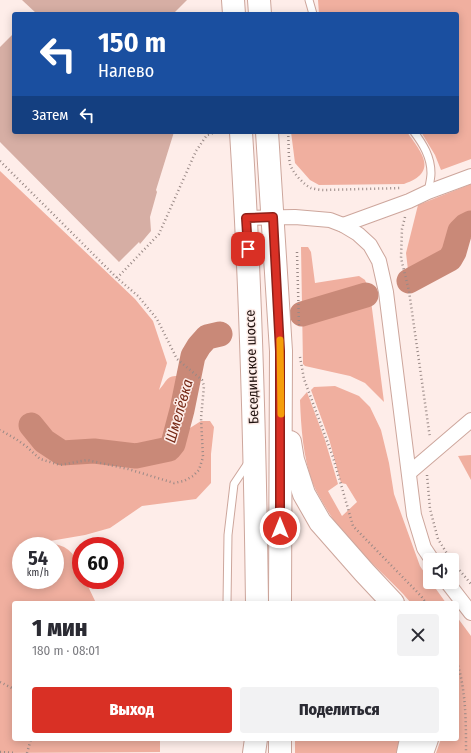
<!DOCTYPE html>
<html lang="ru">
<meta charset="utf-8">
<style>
body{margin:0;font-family:"Fira Sans Condensed",sans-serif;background:#f2f2f3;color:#2b2b33;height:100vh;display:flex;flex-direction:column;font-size:15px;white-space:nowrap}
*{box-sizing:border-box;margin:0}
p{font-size:13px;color:#7c7c81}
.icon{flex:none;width:22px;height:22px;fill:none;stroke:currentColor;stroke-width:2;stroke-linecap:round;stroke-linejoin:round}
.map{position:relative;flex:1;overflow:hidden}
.drawer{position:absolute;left:12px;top:601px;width:447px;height:140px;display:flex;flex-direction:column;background:#fff;border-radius:4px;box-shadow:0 2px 10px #0003}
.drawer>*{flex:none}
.hud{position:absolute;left:12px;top:12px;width:447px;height:122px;border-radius:4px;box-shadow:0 2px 10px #0003;background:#1a4fa0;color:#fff;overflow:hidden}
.buttons{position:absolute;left:423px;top:553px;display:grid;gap:8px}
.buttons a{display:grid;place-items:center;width:36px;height:36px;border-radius:4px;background:#fff;box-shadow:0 2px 10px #0003;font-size:20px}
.speed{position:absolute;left:12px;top:537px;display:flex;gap:8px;font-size:20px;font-weight:700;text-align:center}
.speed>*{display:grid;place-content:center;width:52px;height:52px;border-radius:50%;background:#fff;box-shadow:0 2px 10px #0003;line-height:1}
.speed small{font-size:10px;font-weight:400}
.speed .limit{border:6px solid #d22;background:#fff;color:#111}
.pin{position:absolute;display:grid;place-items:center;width:34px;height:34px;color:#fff;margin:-17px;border-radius:8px;box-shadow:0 2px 6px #0006}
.me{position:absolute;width:44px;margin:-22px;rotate:0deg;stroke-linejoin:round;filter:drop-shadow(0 0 3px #0008)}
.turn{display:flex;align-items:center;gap:14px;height:84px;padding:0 20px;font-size:18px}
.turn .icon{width:52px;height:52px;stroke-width:2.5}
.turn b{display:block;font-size:28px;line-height:34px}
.then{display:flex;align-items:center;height:38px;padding:0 20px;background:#0003;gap:8px;font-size:15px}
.round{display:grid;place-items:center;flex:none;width:42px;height:42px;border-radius:4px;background:#f2f2f3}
.overview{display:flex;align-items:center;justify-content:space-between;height:68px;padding:0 20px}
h1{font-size:24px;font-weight:800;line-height:30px}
.primary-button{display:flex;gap:8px;margin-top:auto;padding:8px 20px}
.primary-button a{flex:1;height:46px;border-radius:4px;background:#d93025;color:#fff;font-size:16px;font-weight:800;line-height:46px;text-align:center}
.primary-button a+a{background:#f2f2f3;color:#2b2b33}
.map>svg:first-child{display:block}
.green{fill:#f0af9f;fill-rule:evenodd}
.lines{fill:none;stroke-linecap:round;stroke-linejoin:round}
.river{stroke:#c98978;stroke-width:25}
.building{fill:#d6aea4}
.lane-casing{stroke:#cda69c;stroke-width:9}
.street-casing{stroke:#cda69c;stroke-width:16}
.secondary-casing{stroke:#cda69c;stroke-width:22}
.primary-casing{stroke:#cda69c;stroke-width:24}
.path{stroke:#998986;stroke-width:2.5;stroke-dasharray:1 3;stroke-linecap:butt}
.lane{stroke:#fff;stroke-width:7}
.street{stroke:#fff;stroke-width:14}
.secondary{stroke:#fff;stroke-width:20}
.primary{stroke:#fff;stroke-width:22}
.route-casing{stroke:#8d1f18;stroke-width:10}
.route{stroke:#d93025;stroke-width:7}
.slow{stroke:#f59e0b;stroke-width:7}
.labels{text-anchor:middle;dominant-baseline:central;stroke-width:3;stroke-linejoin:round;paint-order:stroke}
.street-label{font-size:14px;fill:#20120f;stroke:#feede9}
.water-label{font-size:15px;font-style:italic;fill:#772a17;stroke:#feede9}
</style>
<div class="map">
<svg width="471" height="753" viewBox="0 0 471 753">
<rect width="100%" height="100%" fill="#feede9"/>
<g class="green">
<path d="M318,0H471V159L441,170L435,155L421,132H457V14H319Z"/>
<path d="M291,132H407C422,153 439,172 404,184L319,185L310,180L295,163Z"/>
<path d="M0,171L135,299L153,321L167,363L159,390C167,381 166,375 180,376L182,379L178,406L174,421L182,428H190L201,421H210L214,427L211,454V483L196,499L142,506L110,528L85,535L50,541C54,544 60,545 64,547C76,553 81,568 81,580H85L96,603H14V739H160V752L0,753ZM21,546H55V580H21Z"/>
<path d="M471,184V220L459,225L449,252L408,270L406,253L418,205Z"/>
<path d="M301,247H308L311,252L315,283L359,276L365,280L370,293L384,402L365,383L350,376L305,366L303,364Z"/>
<path d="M335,386L359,396L370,407L381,430L389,463L394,494L420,566L430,581V582H431L446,603H411C392,580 367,561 347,538C336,525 320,500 313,484C303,458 301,427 300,400L307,392L325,440L338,484L328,491L342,516L357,502L346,484L341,483L329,439L311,390L314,387Z"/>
<path d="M471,455V480L458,456Z"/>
<path d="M457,617L471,636V753H436L441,739H457Z"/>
<path d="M295,739H404L400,753H295Z"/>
</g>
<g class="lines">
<g class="river">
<path d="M409,281L450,259L454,252L460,231L465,226L471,223"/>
<path d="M302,314L366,295"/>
<path d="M31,425L44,441L62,453L94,451L136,456L169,449L173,444L182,410L193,356L199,346L207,337L220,334"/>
</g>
</g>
<g class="building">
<path d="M22,0H187L173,14H37Z"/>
<path d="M14,33V132H174L156,190L157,192L150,217L151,231L140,244L139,242L119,262L0,142V47Z"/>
</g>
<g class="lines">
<defs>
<g id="lane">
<path d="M309,0L313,14"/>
<path d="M414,132C423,144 431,157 431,173C431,179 429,186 428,192"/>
<path d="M227,603L228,535L234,484L248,463"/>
</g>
<g id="street">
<path d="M246,218L295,217L330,220L343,225L358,234L370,245L379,261L386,292L414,515L424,548L432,560"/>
<path d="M343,225L409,201L428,192L471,176"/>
<path d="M409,473L471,420"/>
<path d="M447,582L471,613"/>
</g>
<path id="secondary" d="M407,753L410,739"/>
<g id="primary">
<path d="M233,0L234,14"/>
<path d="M259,0L260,14"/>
<path d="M241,132C251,289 255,446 257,603"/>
<path d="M267,132L281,351L280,603"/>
<path d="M290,442L293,460L304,494L320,522L364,572L393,603"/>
<path d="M280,739V753"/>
<path d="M254,753L256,739"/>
<path d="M422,753L427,739"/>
</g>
</defs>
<use href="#lane" class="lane-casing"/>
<use href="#street" class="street-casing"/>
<use href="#secondary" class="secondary-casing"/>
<use href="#primary" class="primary-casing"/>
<g class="path">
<path d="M288,132C289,143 288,154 290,164C292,172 304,185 311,188C315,189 320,190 324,190L402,188"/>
<path d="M0,161L117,278L138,296L157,319L177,359L202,380L204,386L201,418L203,457L199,470L193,476L184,481L174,483L128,469L87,460L60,465L40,459L27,447L16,439L0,430"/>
<path d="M405,217L402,229L401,258L409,291L430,438"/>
<path d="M297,252L299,326"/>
<path d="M117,278L159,234L196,151L207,135L216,132"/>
<path d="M300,357L304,379L333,457L353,526L421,596L426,603"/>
<path d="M427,475L430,509L438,539L451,560"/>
<path d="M452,561L471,584"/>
<path d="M457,662C466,691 466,721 466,751V753"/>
<path d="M0,682L14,689"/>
<path d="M0,752L16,753"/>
<path d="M27,753L31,739"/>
</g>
<use href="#lane" class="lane"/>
<use href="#street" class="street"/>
<use href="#secondary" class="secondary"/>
<use href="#primary" class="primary"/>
</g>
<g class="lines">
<defs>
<path id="route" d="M248,249L246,218L273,217L280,351V528"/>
</defs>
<use href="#route" class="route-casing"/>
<use href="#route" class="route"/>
<path class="slow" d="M280,340L281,414"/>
</g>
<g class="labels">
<g class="street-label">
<text transform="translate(252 367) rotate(-92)">Бесединское шоссе</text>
</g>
<g class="water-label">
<text transform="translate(179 411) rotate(-74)">Шмелёвка</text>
</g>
</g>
</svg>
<div class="buttons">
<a><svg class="icon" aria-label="sound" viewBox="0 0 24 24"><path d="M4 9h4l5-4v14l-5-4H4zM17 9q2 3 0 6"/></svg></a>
</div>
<div class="speed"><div>54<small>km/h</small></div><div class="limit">60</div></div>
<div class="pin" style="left:248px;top:249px;background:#d93025"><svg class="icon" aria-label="arrive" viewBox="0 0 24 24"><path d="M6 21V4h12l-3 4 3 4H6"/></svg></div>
<svg class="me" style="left:280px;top:528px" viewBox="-20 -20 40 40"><circle r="17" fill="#d93025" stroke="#fff" stroke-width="3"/><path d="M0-11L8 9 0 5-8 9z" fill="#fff"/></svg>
<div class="hud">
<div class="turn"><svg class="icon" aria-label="left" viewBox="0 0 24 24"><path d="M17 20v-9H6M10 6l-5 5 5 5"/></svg><div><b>150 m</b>Налево</div></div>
<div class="then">Затем<svg class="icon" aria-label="left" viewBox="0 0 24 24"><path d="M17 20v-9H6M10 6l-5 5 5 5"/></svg></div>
</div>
<section class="drawer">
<div class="overview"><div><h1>1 мин</h1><p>180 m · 08:01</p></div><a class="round"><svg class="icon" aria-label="close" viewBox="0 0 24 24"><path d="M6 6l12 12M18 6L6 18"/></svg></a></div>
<div class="primary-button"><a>Выход</a><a>Поделиться</a></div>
</section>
</div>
